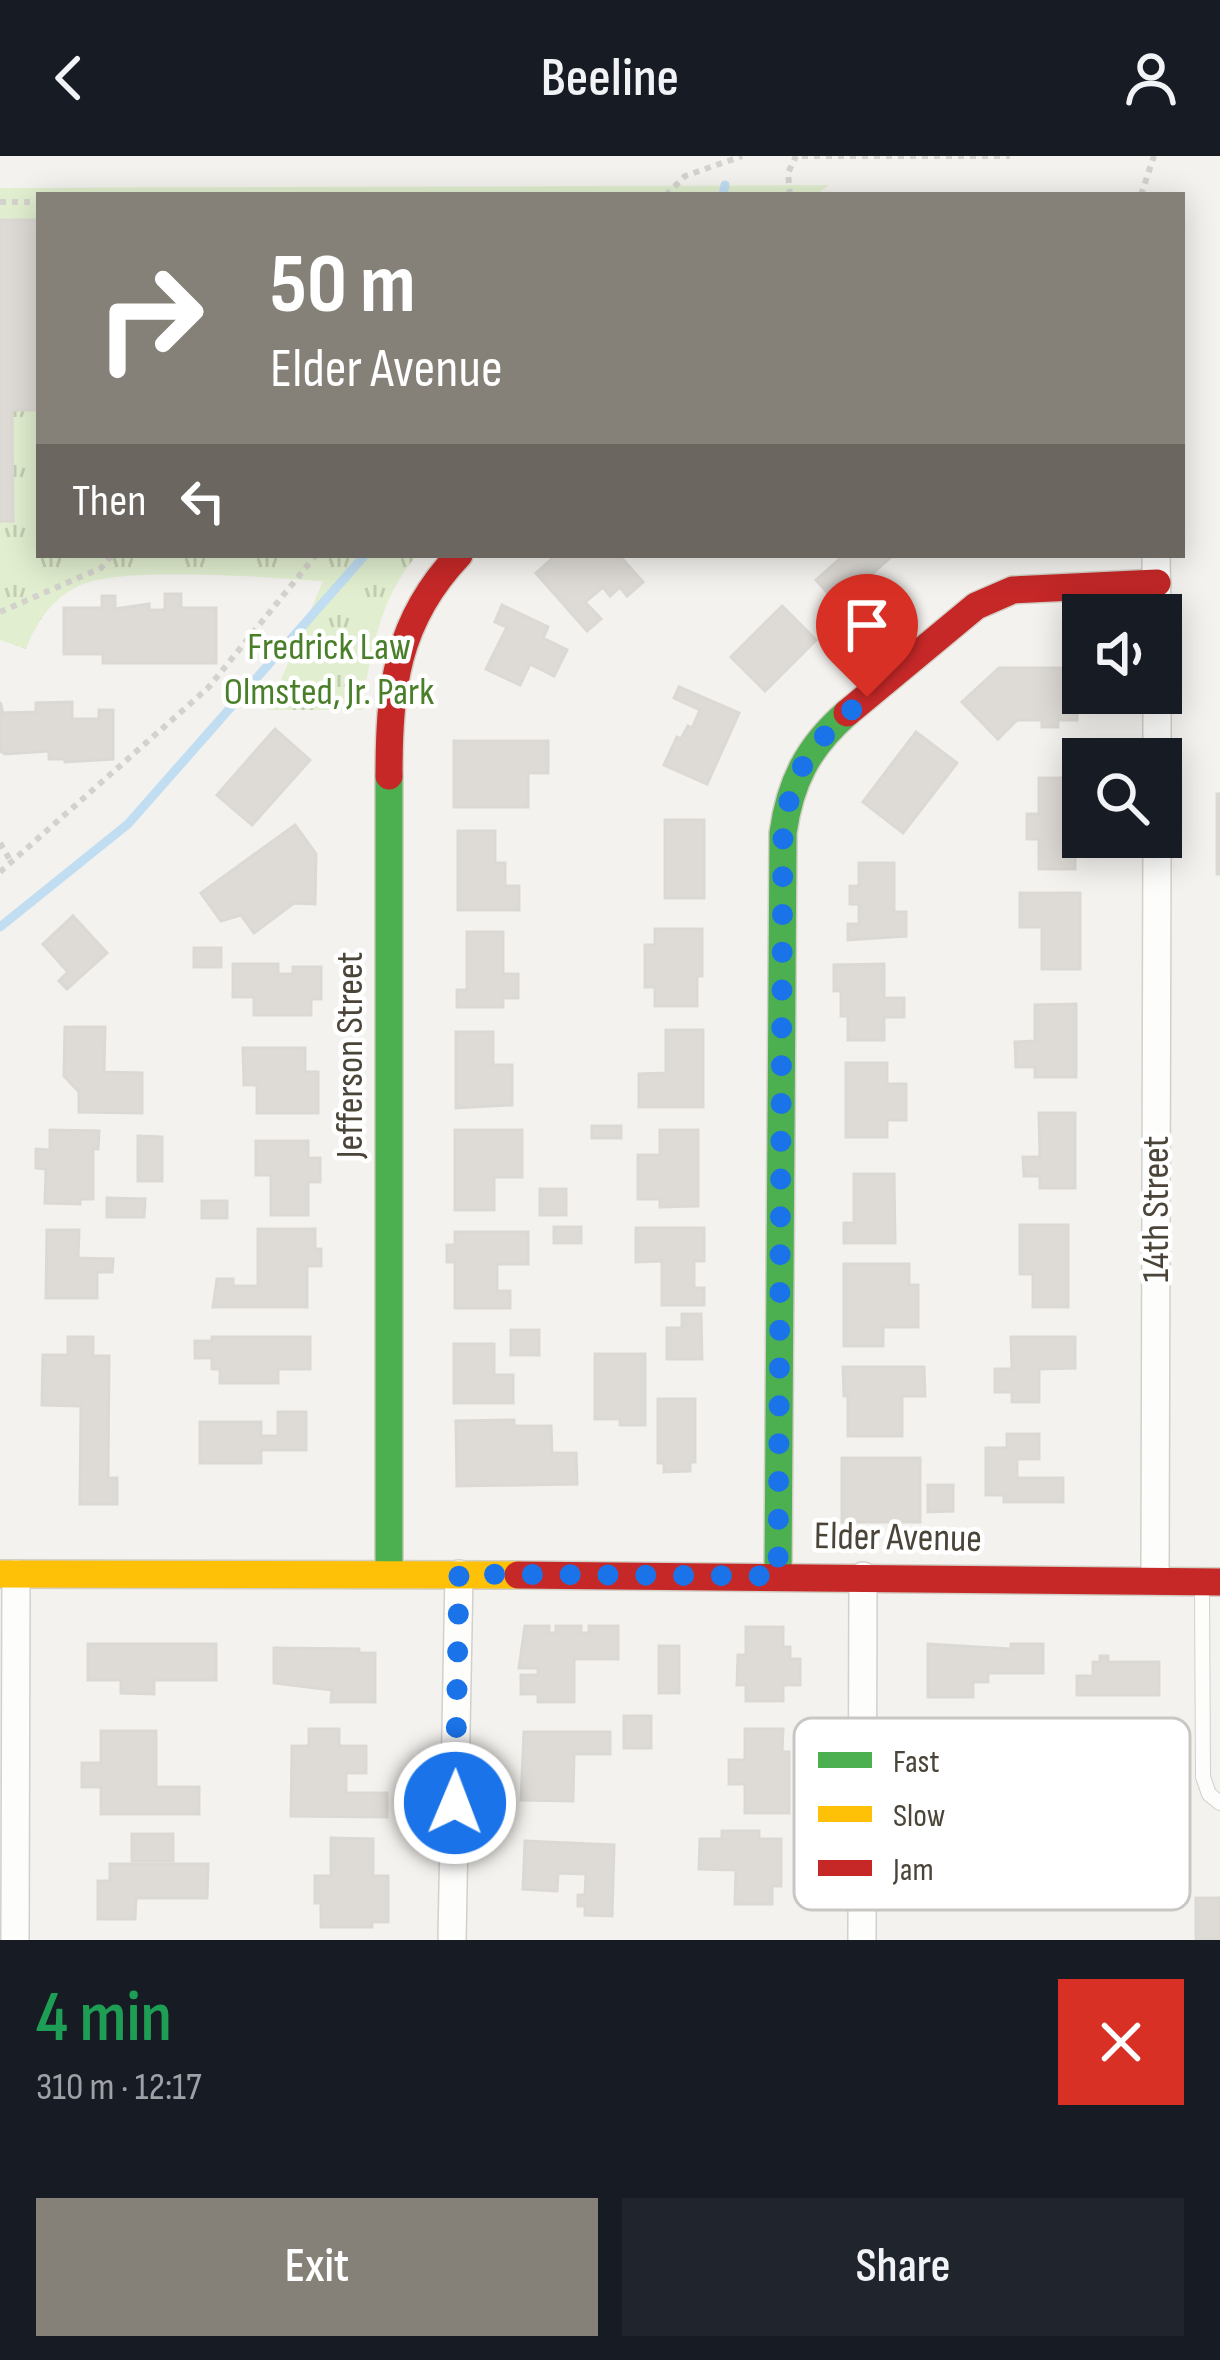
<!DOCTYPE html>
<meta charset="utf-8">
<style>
body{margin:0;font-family:"Sofia Sans Condensed",sans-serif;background:#20242c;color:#f1f3f6;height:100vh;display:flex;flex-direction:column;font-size:45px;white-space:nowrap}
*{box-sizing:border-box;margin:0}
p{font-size:39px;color:#9ea1a6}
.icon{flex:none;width:66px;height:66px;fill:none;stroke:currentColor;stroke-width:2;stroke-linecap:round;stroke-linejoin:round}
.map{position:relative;height:1784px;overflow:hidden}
.side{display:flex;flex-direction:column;background:#171b24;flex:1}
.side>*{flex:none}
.top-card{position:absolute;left:36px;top:36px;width:1149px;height:366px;border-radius:0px;box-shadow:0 6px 30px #0003;background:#868178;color:#fff;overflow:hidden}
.fabs{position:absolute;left:1062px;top:438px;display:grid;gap:24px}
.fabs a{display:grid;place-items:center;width:120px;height:120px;border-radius:0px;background:#171b24;box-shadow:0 6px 30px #0003;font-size:60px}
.pin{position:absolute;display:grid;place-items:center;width:102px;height:102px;color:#fff;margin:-123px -51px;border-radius:50% 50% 50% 0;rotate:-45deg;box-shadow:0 0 12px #0007}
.pin .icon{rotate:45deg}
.me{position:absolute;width:132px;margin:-66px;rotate:1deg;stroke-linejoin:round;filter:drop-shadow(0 0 9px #0008)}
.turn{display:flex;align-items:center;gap:42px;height:252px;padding:0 36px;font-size:54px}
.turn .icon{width:156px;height:156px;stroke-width:2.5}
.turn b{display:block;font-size:84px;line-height:102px}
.then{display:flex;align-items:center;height:114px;padding:0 36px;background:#0003;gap:24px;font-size:45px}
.round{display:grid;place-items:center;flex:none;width:126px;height:126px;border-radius:0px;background:#20242c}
.head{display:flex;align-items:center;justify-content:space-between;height:204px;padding:0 36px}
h1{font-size:72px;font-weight:600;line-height:90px;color:#1e9e55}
.button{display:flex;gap:24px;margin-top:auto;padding:24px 36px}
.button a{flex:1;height:138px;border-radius:0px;background:#868178;color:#fff;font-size:48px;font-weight:600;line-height:138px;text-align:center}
.button a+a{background:#20242c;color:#f1f3f6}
header{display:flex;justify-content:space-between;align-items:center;height:156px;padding:0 36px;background:#171b24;font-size:54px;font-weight:600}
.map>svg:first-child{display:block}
.grass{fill:url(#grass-tufts)}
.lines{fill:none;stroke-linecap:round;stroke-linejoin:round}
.stream{stroke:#c0ddf1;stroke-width:9}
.building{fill:#dedbd6;stroke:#dcd9d4;stroke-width:3}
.lane-casing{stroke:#d2d0cb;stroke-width:16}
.street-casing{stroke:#d2d0cb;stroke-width:30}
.fast-casing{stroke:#d3cfc5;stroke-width:30}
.slow-casing{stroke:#d3cfc5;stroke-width:30}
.jam-casing{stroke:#d3cfc5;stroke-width:30}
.path{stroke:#d3d2cc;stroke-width:6;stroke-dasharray:6 6;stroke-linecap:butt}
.lane{stroke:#fdfdfc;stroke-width:14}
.street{stroke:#fdfdfc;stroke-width:27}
.fast{stroke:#4caf50;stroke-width:27}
.slow{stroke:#ffc107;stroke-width:27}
.jam{stroke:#c62828;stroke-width:27}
.route{stroke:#1a73e8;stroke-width:21;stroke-dasharray:0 37.8}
.labels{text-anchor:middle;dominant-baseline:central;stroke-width:9;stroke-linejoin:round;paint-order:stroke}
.park-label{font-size:39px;fill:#4a7f2a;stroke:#fff}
.street-label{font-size:39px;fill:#4b4439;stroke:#fff}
.key{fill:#fff;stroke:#c9c7c4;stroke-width:3}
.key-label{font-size:33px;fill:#4b4439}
</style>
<header><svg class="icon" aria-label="back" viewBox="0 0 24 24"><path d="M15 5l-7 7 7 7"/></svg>Beeline<svg class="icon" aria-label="person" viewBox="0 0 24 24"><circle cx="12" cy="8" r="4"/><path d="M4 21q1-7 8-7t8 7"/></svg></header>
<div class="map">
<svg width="1220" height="1784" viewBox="0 0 1220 1784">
<defs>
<pattern id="grass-tufts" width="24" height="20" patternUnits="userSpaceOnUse" patternTransform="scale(3)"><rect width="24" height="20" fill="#e1eecf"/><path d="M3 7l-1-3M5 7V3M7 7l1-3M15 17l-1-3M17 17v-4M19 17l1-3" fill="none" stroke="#c3cdb2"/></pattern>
</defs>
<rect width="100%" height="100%" fill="#f4f2ee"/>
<path class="grass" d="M829,29L816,39H39V399H417C379,443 370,499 362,554H268L323,425C270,422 121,409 79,430C52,442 36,467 26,493L0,484V32Z"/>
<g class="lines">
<g class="stream">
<path d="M723,39L725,29"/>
<path d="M0,771L128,668L365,399"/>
</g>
</g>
<g class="building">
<path d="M0,64H39V254H12L13,365H0Z"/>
<path d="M556,399H619L643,426L627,440L620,431L610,440L603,431L585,446L601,463L587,475L536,417Z"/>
<path d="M844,399H893L838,448L816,424Z"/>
<path d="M165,438H181V452H216V507H103V498H64V452H102V440H115V453L149,448V454H165Z"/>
<path d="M502,449L548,471L543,482L567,494L554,520L530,508L520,529L486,513L507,471L495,466Z"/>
<path d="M782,450L816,484L765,535L731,501Z"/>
<path d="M999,512H1077V564H1058V571H1042V564H1017L998,583L962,546Z"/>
<path d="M679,531L739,557L707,628L664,609L677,581L681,583L688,570L692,572L700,554L674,542Z"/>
<path d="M0,546L3,557L36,556V547L72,546V563H99V554H113V603L65,606V603H49V595L5,598L0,595Z"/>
<path d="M275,573L310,604L252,669L217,639Z"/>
<path d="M916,576L957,607L903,677L863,646Z"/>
<path d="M454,585H548V617H528V651H454Z"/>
<path d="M1039,622H1075V713H1039V683H1027V658H1039Z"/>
<rect x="1217" y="638" width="3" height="80"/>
<rect x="665" y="664" width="39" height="78"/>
<path d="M295,669L316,698L315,748L294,747L254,777L241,759L221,765L201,737Z"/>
<path d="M458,675H495V707H505V730H519V754H458Z"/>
<path d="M859,707H894V756H906V780L848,784V768H859V748H850V730H859Z"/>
<path d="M1020,737H1080V813H1042V771H1020Z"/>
<path d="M73,760L107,797L67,833L59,825L68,816L43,788Z"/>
<path d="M655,773H702V820H697V850H655V831H645V789H655Z"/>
<path d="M467,776H503V818H518V842H503V851H457V834H467Z"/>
<rect x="194" y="792" width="27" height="19"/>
<path d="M233,808H278V818H293V811H321V843H311V859H254V841H233Z"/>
<path d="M884,808V842H904V861H884V884H848V860H841V835H834V809Z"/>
<path d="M1076,848V921H1035V911H1016L1015,886L1035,885V849Z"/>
<path d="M65,871H105L104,916L142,917V957L79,956V936L64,920Z"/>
<path d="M666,874H703V951H639V918L666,917Z"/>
<path d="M456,876H493V909H512V949L456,952Z"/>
<path d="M243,892H305V916H318V957H257V929H244Z"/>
<path d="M846,907H887V928H906V964H887V981H846Z"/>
<path d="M1039,957H1075V1032H1040V1020H1024L1023,1001H1040Z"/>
<rect x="592" y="970" width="29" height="12"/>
<path d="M50,974L99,975L98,993H93V1043H80V1048L45,1047L46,1013L36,1012V993L50,994Z"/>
<path d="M455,974H522V1021H494V1054H455Z"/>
<path d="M660,974H698V1050L660,1051V1043H638V999H660Z"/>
<path d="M138,980L162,981V1025H138Z"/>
<path d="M256,985H308V1002H320V1026H308V1059H271V1019H256Z"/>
<path d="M854,1018H894L895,1087H844V1067H854Z"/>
<rect x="540" y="1033" width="26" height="26"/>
<path d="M107,1042L145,1043L144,1061H107Z"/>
<rect x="202" y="1045" width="25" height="17"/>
<path d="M1020,1069H1068V1151H1033V1118H1020Z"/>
<rect x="554" y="1071" width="27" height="16"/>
<path d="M636,1072H704V1105H694V1132H704V1149H662V1105L636,1106Z"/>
<path d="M258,1073H315V1093H321V1110H307V1151H213L217,1123H233V1130H258Z"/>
<path d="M47,1074H79L78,1102L113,1103L112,1116H97V1142H46Z"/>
<path d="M455,1076H528V1108H497V1135H510V1152H455V1106H447V1089H455Z"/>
<path d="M844,1108H909V1129H918V1171H883V1190H844Z"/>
<path d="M682,1158H701L702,1203H667V1172H682Z"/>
<rect x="511" y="1174" width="28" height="25"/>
<path d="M68,1181H93V1200H109L108,1322H117V1348H80L81,1250L42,1249L43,1199H68Z"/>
<path d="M212,1181H310V1213H278V1227H220V1213H212V1202H195V1185H212Z"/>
<path d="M1011,1181H1075V1212L1039,1213V1246H1012V1236H995V1213H1012Z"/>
<path d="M454,1188H494V1219H513V1247H454Z"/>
<path d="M595,1198H645V1269H620V1263H595Z"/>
<path d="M843,1211H924L925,1240H902V1280H848V1240H844Z"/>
<path d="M658,1243H695V1306H690V1315L664,1316V1307H658Z"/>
<path d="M278,1256H306V1294H261V1307H200V1266H261V1280H278Z"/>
<path d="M514,1264V1270H551L552,1297H576L577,1328L457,1330L456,1265Z"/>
<path d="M1007,1278H1039V1303H1017V1322H1063V1346H1004V1339H986V1292H1007Z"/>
<rect x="842" y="1302" width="78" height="64"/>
<path d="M928,1329H953V1355L928,1356Z"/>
<path d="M525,1470H549V1477H556V1470H581V1477H589V1470H618V1503H574V1546H538V1538H521V1519H538V1512H519Z"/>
<path d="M746,1471H783V1491H790V1503H800V1529H783V1545H746V1529H737L738,1499H746Z"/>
<path d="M88,1488H216V1524H154V1538L121,1537V1524H88Z"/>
<path d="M928,1488L1011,1493V1488H1043V1517H988V1526H973V1541H928Z"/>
<rect x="659" y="1490" width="20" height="47"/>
<path d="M274,1492L359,1493V1497H375V1546H331L332,1534L274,1527Z"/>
<path d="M1100,1500H1108V1506H1159V1539H1077V1520H1093V1506H1100Z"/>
<rect x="624" y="1560" width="27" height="32"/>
<path d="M309,1573H339V1590H366V1617H346V1637H387V1661L291,1660L292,1590H309Z"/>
<path d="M745,1573H783L782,1596H789V1657H745V1628H729V1604H745Z"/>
<path d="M101,1575H156V1631H199V1658H101V1631H82V1607H101Z"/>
<path d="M524,1576H610V1598H574L573,1645L521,1644Z"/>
<path d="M722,1675H759V1683H781V1730H772V1748H735L736,1714L699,1713L700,1683H722Z"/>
<rect x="132" y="1678" width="41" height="27"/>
<path d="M331,1682L373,1683V1720H388V1766H372V1771H321V1747H315V1720H331Z"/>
<path d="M525,1685L614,1689L612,1760L585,1759V1750H578V1739H585L586,1718L558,1717L557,1735L523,1733Z"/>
<path d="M110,1708H208L207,1742H136L135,1763H98V1725H110Z"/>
<rect x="1196" y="1742" width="24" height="41"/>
</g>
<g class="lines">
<defs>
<path id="lane" d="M1202,1431L1203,1621L1209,1638L1220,1647"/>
<g id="street">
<path d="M1156,399L1157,459"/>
<path d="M1157,603V537"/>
<path d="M1155,1425L1157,681"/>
<path d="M15,1784L16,1418"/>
<path d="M452,1784L459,1418"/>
<path d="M862,1784L863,1420"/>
</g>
<g id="fast">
<path d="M389,620V1417"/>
<path d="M778,1420L783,677C790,626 808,591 847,557"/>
</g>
<path id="slow" d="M0,1418L518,1419"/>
<g id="jam">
<path d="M847,557L976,450L1013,434L1157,427"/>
<path d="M389,620C389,533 396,465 459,399"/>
<path d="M518,1419L1220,1426"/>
</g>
</defs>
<use href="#lane" class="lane-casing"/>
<use href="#street" class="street-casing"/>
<use href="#fast" class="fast-casing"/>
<use href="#slow" class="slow-casing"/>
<use href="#jam" class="jam-casing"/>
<g class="path">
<path d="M802,0H1010"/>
<path d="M666,39L685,20L742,0"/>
<path d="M790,39L788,17L796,0"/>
<path d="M1141,39L1154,0"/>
<path d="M0,46H39"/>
<path d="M0,456L101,412L112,399"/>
<path d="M0,687L10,704"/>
<path d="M0,716L208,532L316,399"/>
</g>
<use href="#lane" class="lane"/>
<use href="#street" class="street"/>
<use href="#fast" class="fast"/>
<use href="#slow" class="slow"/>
<use href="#jam" class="jam"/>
</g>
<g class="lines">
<path class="route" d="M455,1647L459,1418L778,1420L783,677C792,609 816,583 867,541"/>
</g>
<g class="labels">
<g class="park-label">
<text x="329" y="491">Fredrick Law<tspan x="329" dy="45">Olmsted, Jr. Park</tspan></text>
</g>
<g class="street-label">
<text transform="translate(350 899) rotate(-90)">Jefferson Street</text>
<text transform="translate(1156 1053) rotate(-90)">14th Street</text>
<text transform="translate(898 1382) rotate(1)">Elder Avenue</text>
</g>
</g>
<rect x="794" y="1562" width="396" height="192" rx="18" class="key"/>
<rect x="818" y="1596" width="54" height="16" fill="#4caf50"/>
<rect x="818" y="1650" width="54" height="16" fill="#ffc107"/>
<rect x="818" y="1704" width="54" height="16" fill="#c62828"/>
<g class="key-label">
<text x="893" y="1616">Fast</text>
<text x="893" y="1670">Slow</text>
<text x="893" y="1724">Jam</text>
</g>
</svg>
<div class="fabs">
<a><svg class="icon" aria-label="sound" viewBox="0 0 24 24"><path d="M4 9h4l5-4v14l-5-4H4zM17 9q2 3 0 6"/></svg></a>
<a><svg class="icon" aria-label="search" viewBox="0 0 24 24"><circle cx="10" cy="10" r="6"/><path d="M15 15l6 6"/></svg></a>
</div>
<div class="pin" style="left:867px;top:541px;background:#d93025"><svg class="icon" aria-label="arrive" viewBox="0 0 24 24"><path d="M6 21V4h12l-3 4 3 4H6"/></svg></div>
<svg class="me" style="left:455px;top:1647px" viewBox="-20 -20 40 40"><circle r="17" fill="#1a73e8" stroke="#fff" stroke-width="3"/><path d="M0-11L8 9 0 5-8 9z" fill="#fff"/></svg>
<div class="top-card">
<div class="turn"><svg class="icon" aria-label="right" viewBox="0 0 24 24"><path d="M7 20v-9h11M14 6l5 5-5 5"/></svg><div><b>50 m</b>Elder Avenue</div></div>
<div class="then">Then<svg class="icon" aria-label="left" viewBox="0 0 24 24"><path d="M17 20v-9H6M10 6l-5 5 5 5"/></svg></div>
</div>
</div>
<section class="side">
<div class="head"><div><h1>4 min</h1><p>310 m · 12:17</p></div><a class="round" style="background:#d93025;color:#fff"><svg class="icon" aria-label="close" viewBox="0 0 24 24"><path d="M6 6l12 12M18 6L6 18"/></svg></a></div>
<div class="button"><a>Exit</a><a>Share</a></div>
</section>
